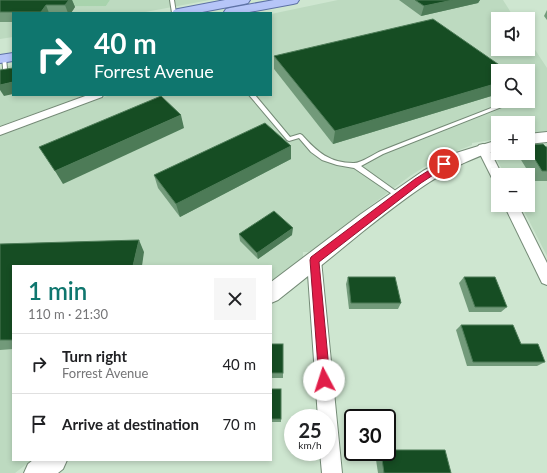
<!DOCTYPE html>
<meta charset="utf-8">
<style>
body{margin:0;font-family:Lato,sans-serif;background:#f6f6f6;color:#202124;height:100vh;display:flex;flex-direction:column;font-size:15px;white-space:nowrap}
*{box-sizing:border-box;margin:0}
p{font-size:13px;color:#757577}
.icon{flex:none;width:22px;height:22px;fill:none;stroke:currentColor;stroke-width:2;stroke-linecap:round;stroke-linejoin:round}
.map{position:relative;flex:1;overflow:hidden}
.panel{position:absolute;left:12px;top:265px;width:260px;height:196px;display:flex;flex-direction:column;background:#fff;border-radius:0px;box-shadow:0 2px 6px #0003}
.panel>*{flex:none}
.top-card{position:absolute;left:12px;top:12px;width:260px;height:84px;border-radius:0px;box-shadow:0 2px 6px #0003;background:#0f766e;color:#fff;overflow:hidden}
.controls{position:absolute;left:491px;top:12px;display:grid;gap:8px}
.controls a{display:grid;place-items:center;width:44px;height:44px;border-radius:0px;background:#fff;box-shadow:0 2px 6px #0003;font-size:20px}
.speed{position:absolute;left:284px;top:409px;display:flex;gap:8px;font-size:20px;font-weight:700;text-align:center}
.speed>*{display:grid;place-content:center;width:52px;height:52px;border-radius:50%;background:#fff;box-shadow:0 2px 6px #0003;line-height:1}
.speed small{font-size:10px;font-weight:400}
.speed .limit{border:2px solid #111;border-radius:6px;background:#fff;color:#111}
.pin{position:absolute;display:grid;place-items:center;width:34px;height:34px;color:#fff;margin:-17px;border:2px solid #fff;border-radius:50%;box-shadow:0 1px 4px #0007}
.me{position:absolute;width:44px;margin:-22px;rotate:355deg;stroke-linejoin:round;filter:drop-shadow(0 0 3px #0008)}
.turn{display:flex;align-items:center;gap:14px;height:84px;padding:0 16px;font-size:18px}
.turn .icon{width:52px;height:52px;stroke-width:2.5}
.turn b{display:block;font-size:28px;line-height:34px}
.round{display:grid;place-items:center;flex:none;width:42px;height:42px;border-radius:0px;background:#f6f6f6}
.headline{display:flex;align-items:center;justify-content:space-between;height:68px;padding:0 16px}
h1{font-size:24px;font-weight:600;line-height:30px;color:#0f766e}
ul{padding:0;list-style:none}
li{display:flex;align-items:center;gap:12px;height:60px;padding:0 16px;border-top:1px solid #e0e0e0}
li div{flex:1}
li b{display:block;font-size:15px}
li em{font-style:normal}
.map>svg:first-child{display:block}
.built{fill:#bddac0;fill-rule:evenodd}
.green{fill:#a8d3ad}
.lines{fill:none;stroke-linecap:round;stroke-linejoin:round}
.service-casing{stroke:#748a76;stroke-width:2}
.minor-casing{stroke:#748a76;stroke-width:2}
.tertiary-casing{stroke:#748a76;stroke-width:2}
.primary-casing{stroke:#5d71a5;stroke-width:2}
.service{fill:#fff;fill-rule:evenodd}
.minor{fill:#fff;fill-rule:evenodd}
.tertiary{fill:#fff;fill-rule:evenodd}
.primary{fill:#b6c5f8;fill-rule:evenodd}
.wall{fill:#729a7a}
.shaded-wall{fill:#4d7b57}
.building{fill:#164d23;stroke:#4d7b57}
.route{fill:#e11d48;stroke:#92132f}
</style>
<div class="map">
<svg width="547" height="473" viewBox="0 0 547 473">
<rect width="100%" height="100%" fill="#cee6d0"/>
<g class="built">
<path d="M110,0H210L140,13H13V37L0,39V7L106,6Z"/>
<path d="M338,0H503L515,19H498V49H528V39L547,68V132L528,133V123H498V139L472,143V145L437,159L410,176L309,252H303V257L271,281V266H13V460H32L15,473H0V136L110,95H271V14ZM498,71H528V101H498Z"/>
<path d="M13,65V95H86L0,126V68Z"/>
<path d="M547,142V256L521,205H528V175H505L493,152L498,151V153H528V144Z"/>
</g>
<path class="green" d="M0,0H110L106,6L0,7Z"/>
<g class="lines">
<defs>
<g id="service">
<path d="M170,0H174L176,13H172Z"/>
<path d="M2,57L6,58L8,79L6,80L4,79Z"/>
<path d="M249,95H255L290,137L300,134L302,135C317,152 330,163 353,163C360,164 374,154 381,151C423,134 467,118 509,101H517L383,154L361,166L400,194L401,196L398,198L354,168L337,165L322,160L311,152L299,138L289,141L287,140Z"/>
</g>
<g id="minor">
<path d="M88,95H103L102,97L0,135V127Z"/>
<path d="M483,144L487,145L502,175H498V183L494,182L477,148L479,145Z"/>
<path d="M504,205H518L547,263V285L542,283Z"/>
<path d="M314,254L319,256L321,260L342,473H322L320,452H327V418H318L307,260L309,256Z"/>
</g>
<g id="tertiary">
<path d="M547,132V142L528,144V134Z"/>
<path d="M498,140V150C445,165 403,200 361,233C333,256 306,278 278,300L271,303V282L361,214L423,171L456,153Z"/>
<path d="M33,460H67L63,469L58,473H24L28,464Z"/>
</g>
<g id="primary">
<path d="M225,0H250L248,3L244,4L197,13H172L174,10L178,9Z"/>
<path d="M274,0H299L297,3L293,4L244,13L224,12L226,9L230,8Z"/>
<path d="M13,53V61L0,63V55Z"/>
</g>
</defs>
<use href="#service" class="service-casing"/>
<use href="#minor" class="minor-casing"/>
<use href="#tertiary" class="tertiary-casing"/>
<use href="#primary" class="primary-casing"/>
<use href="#service" class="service"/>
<use href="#minor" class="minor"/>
<use href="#tertiary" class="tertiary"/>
<use href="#primary" class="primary"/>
</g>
<g class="wall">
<path d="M0,0H72L75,7L71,13H13V22H0Z"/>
<path d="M399,0H480L478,3L421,16Z"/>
<path d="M547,10V20L544,16Z"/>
<path d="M274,56L498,71V94L333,144L274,69Z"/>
<path d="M528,145L547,147V181H534L518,155L520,153H528Z"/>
<path d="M291,146V159L180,217L158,188L154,175Z"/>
<path d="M239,234L292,235L258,259L240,241Z"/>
<path d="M0,244L144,252L13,266V349L0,350Z"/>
<path d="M348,277L401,303L398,309H349L346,284Z"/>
<path d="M464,277L507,307L501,312H469L459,283Z"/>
<path d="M461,325L521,344L545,362L537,366H467L456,330Z"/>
<path d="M271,344L283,373V378H271Z"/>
<path d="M271,389L281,419V422H271Z"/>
<path d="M376,452H387L451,473H378L375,453Z"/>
</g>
<g class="shaded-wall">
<path d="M69,0H72L75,7L71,13H68L65,5Z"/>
<path d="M453,0H480L478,3L421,16L424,6Z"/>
<path d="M46,5L49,13H42L41,12Z"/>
<path d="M13,82V94L4,96L0,90V85Z"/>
<path d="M498,83V94L333,144L335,131Z"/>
<path d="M181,115L184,128L63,184L55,171Z"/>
<path d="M291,146V159L180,217L176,204Z"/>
<path d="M293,228L292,235L258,259L257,253Z"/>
<path d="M139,240L144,252L142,266H133Z"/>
</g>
<g class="building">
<path d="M0,0H69L65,5H46L41,12H0Z"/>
<path d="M415,0H453L424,6Z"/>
<path d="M433,19L508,71H498V83L335,131L274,56Z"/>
<path d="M13,68V82L0,85V70Z"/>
<path d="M161,96L181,115L55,171L39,147Z"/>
<path d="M265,123L291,146L176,204L154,175Z"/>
<path d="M543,144L546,147H547V171H542L528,148V145Z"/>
<path d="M274,211L293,228L257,253L239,234Z"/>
<path d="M139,240L133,266H13V340H0V244Z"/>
<path d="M348,277H395L401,303H351Z"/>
<path d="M464,277H495L507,307H475Z"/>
<path d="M461,325H513L521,344H538L545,362H473Z"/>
<rect x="271" y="344" width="12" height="29"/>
<rect x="271" y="389" width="10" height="30"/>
<path d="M387,450H445L451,473H384L381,452H387Z"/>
</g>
<path class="route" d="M444,161L448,164L447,166L421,183L319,262L330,380L329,384L324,386L320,384L319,380L310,260L311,257L415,179Z"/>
</svg>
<div class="controls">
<a><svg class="icon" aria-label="sound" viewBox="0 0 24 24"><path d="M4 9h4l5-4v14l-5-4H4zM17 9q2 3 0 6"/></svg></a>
<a><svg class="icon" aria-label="search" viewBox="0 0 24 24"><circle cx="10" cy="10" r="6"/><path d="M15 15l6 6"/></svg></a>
<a>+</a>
<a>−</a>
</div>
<div class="speed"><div>25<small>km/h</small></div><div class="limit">30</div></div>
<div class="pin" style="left:444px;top:164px;background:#d93025"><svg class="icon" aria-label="arrive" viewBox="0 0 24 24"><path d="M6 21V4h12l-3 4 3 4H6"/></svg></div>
<svg class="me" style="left:324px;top:380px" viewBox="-20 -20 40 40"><circle r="19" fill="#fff"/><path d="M0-13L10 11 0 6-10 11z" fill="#e11d48"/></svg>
<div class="top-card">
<div class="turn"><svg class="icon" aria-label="right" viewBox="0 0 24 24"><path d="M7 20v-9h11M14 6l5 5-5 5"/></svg><div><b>40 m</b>Forrest Avenue</div></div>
</div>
<section class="panel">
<div class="headline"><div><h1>1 min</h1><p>110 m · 21:30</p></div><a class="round"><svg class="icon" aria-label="close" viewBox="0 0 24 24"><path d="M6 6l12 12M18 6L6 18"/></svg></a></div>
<ul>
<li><svg class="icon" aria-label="right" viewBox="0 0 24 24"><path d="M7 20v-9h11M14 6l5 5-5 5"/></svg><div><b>Turn right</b><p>Forrest Avenue</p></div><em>40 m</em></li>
<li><svg class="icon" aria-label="arrive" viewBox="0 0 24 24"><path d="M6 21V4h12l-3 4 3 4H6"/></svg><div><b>Arrive at destination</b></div><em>70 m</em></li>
</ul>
</section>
</div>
